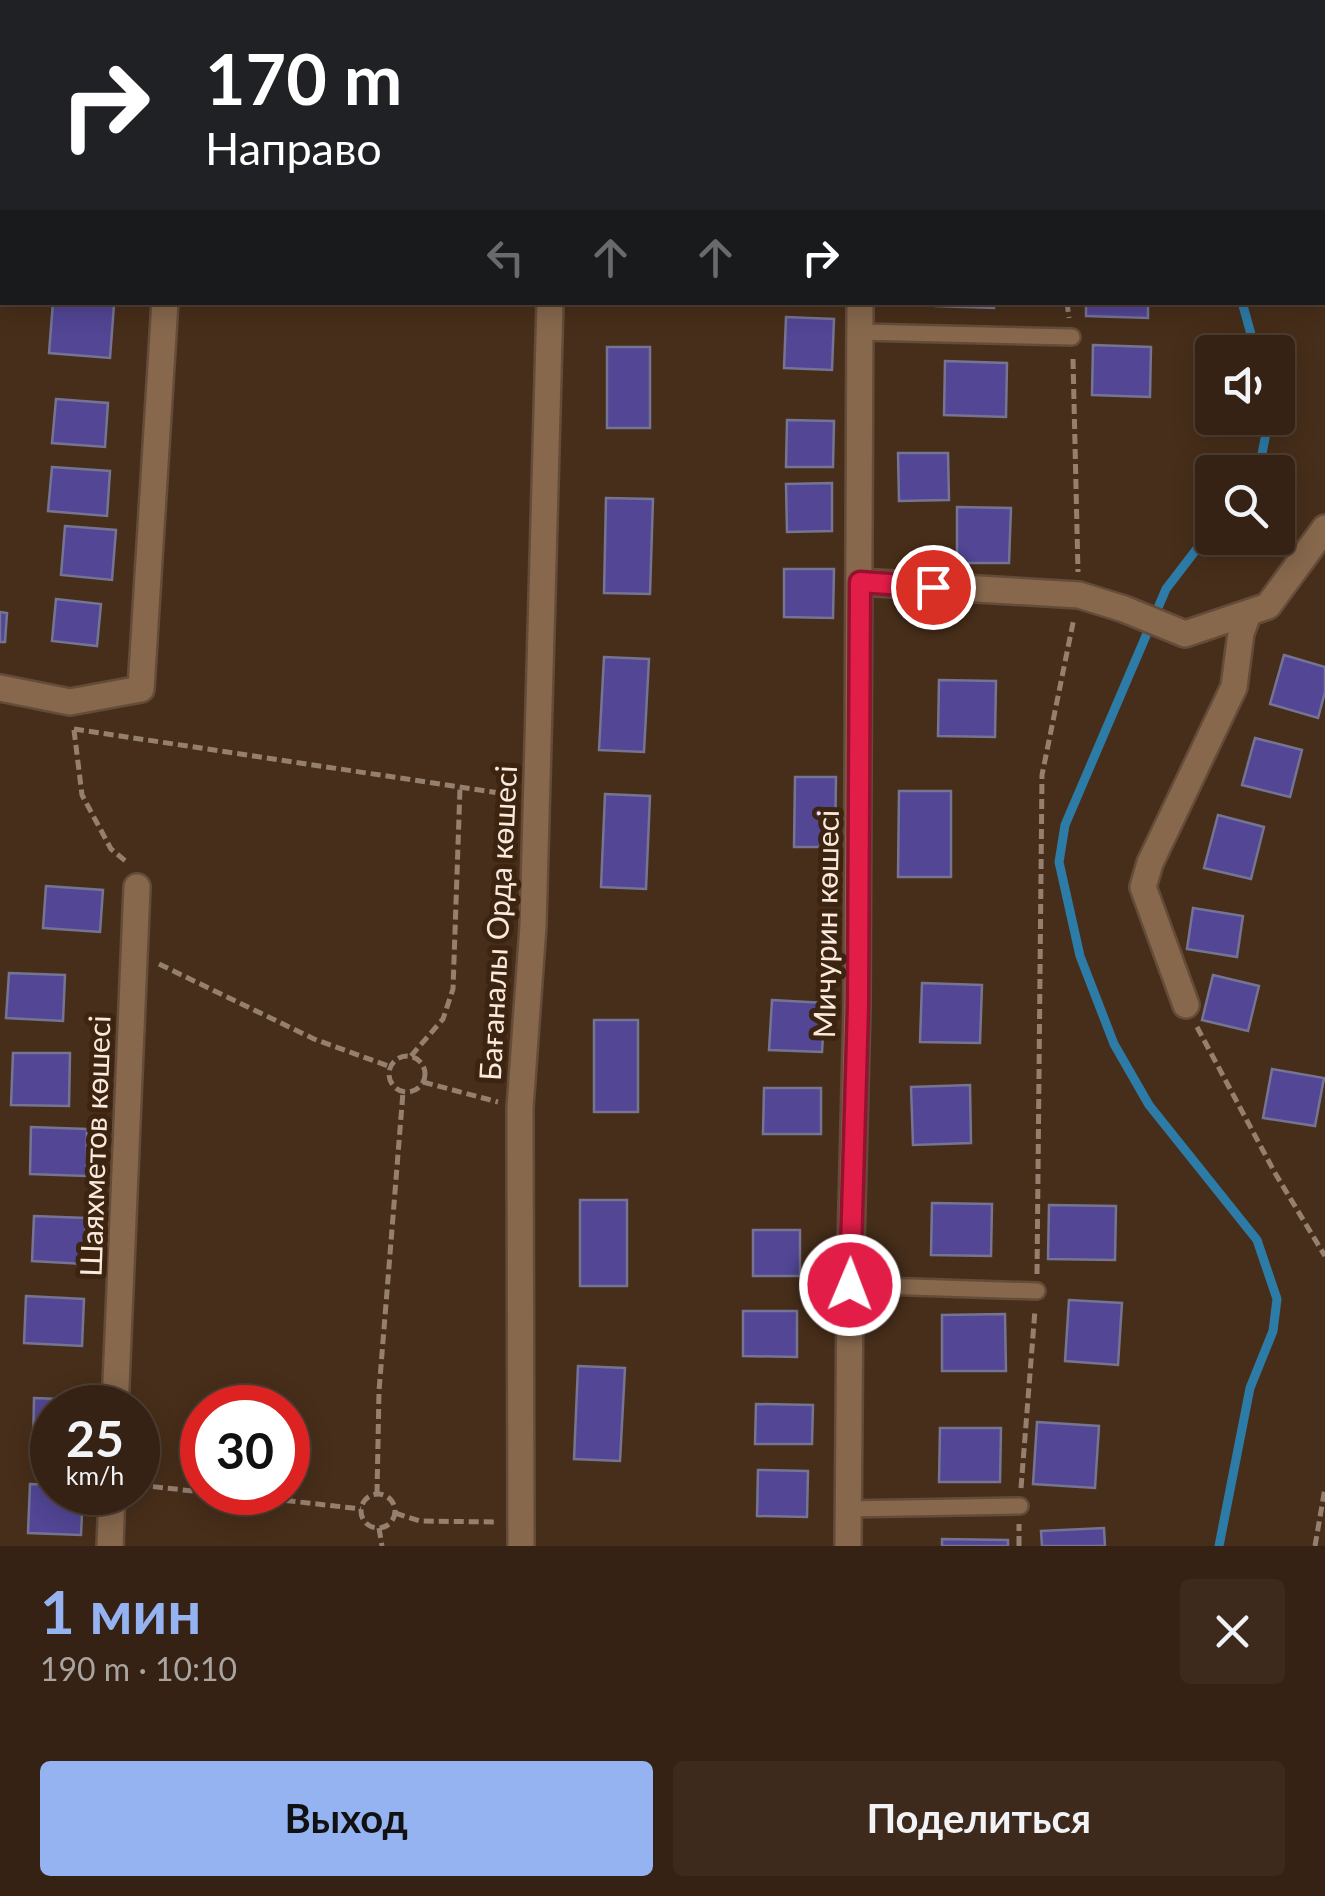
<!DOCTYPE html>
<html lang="ru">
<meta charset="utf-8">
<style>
body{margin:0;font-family:Lato,sans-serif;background:#3d2a1d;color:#f1f3f6;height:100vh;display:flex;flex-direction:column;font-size:38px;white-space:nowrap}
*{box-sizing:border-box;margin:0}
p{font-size:32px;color:#aaa4a0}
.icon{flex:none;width:55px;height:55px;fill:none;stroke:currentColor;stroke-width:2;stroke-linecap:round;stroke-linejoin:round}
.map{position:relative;height:1546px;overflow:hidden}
.sheet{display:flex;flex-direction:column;background:#352214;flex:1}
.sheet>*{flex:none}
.top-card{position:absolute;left:0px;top:0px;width:1325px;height:305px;box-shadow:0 5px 25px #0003,0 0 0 2px #4f3f34;background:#202124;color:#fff;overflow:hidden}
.fabs{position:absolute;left:1195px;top:335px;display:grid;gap:20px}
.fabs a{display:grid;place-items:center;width:100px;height:100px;border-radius:10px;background:#352214;box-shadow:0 5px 25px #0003,0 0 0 2px #4f3f34;font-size:50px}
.speed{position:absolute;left:30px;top:1385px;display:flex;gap:20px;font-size:50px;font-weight:700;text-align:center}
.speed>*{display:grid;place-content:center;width:130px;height:130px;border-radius:50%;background:#352214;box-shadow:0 5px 25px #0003,0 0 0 2px #4f3f34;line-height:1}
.speed small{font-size:25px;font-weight:400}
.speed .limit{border:15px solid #d22;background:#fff;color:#111}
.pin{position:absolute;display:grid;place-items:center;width:85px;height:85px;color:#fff;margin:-42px;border:5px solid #fff;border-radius:50%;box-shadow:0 2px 10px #0007}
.me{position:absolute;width:110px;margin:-55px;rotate:1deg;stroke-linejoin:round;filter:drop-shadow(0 0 8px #0008)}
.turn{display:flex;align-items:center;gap:35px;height:210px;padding:0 40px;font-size:45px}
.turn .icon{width:130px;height:130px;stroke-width:2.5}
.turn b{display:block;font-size:70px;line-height:85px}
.lanes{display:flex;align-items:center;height:95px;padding:0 40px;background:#0003;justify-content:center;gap:50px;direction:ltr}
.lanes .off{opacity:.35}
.round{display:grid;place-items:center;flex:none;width:105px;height:105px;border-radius:10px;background:#3d2a1d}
.summary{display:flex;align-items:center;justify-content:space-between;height:170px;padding:0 40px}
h1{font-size:60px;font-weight:700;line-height:75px;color:#95b2f1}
.action{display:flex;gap:20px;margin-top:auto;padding:20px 40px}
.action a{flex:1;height:115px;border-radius:10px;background:#95b2f1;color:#111;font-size:40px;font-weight:700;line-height:115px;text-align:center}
.action a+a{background:#3d2a1d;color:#f1f3f6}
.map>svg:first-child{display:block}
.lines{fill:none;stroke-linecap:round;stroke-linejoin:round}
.stream{stroke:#2d7ca7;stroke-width:9}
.building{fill:#524695;stroke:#757493;stroke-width:2.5}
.service-casing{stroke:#644c39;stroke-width:20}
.minor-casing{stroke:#644c39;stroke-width:30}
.tertiary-casing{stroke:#644c39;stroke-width:30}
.path{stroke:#958070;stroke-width:5;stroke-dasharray:10 5;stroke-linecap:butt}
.service{stroke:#87684d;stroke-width:15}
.minor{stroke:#87684d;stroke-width:25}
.tertiary{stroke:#87684d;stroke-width:25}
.route-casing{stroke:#92132f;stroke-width:25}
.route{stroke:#e11d48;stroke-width:18}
.labels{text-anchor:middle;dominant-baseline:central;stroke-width:10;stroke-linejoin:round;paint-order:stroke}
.street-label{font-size:30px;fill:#faeade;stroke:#3c2410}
</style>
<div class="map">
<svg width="1325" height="1546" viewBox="0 0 1325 1546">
<rect width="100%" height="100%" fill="#472e1a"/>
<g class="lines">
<g class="stream">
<path d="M1047,0V2"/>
<path d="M1242,302L1256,352"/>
<path d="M1254,472L1260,464L1269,418"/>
<path d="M1212,529L1166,589L1065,825L1059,862L1080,956L1114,1044L1149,1105L1257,1240L1277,1299L1273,1331L1250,1388L1219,1546"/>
</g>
</g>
<g class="building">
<path d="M53,302L114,305L110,358L49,353Z"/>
<path d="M936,302H994V308L936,306Z"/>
<path d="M1086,302H1148V318L1086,316Z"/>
<path d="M786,317L834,319L832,370L784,368Z"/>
<path d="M1093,345L1151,347L1150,397L1092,395Z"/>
<rect x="607" y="347" width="43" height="81"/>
<path d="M945,361L1007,363L1006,417L944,415Z"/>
<path d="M56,399L108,403L105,447L52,443Z"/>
<path d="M787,420L834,421L833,467H786Z"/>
<path d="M898,453H948L949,500L899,501Z"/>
<path d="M52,467L110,471L107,516L48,511Z"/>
<path d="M832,483V531L787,532L786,484Z"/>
<path d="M606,498L653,499L650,594L604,593Z"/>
<path d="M957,507L1011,508L1009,563H957Z"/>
<path d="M65,526L116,530L112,580L61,575Z"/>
<path d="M784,569H834L833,618L784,617Z"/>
<path d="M56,599L101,604L97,646L52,641Z"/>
<path d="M0,612L7,613L5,642H0Z"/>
<path d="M1284,655L1325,667V692L1318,718L1270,704Z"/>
<path d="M604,657L649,659L644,752L599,750Z"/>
<path d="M939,680L996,681L995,737L938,736Z"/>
<path d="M1255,738L1302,750L1290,797L1242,785Z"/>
<path d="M795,777H836L835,847H794Z"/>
<path d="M899,791H951V877H898Z"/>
<path d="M605,794L650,796L646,889L601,887Z"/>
<path d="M1218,815L1264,827L1251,879L1204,868Z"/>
<path d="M46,886L103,890L100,932L43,928Z"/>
<path d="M1193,908L1243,916L1237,957L1187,949Z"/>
<path d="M9,973L65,975L63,1021L6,1018Z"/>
<path d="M1213,975L1259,986L1248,1031L1202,1020Z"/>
<path d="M922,983L982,985L980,1043L920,1042Z"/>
<path d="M772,1000L825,1003L822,1052L769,1050Z"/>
<rect x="594" y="1020" width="44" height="92"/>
<path d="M13,1053H70L69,1106L11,1105Z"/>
<path d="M1272,1069L1324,1078L1315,1126L1263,1118Z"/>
<path d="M970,1085L971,1143L913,1145L911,1087Z"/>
<path d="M764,1088H821V1134H763Z"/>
<path d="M31,1127L87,1129L86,1176L30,1174Z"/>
<rect x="580" y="1200" width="47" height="86"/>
<path d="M932,1203L992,1204L991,1256L931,1255Z"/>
<path d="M1049,1205L1116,1206L1115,1260L1048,1259Z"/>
<path d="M34,1216L86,1218L84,1264L32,1261Z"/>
<rect x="753" y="1230" width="47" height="46"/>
<path d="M26,1296L84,1299L82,1346L24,1343Z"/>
<path d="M1069,1300L1122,1303L1118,1365L1065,1361Z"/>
<path d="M743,1311H797V1357L743,1356Z"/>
<path d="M1005,1314L1006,1371H942V1315Z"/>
<path d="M578,1366L625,1368L620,1461L574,1459Z"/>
<path d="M34,1398L85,1400L84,1408H52V1448L33,1447Z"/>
<path d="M756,1404L813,1405L812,1444H755Z"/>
<path d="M1037,1422L1099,1426L1095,1488L1033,1484Z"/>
<path d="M940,1428H1001L1000,1482H939Z"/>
<path d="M758,1470L808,1471L807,1517L757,1516Z"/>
<path d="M30,1484L52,1485V1492H83L81,1535L28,1533Z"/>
<path d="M1104,1528L1105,1546H1042L1041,1531Z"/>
<path d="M942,1539L1008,1540V1546H942Z"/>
</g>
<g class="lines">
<defs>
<g id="service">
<path d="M859,332L1072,337"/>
<path d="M850,1285L1037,1291"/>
<path d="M847,1509L1020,1506"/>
</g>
<g id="minor">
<path d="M184,2V0"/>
<path d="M865,2V0"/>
<path d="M860,582L1079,595L1124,609L1185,634L1268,606L1325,528"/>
<path d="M0,688L70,702L141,689L165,302"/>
<path d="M1186,1005L1143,887L1150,863L1234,687L1241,633L1248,614"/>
<path d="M115,1408L137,887"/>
<path d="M110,1546L112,1492"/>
<path d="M848,1546L850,1285L857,1007L860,302"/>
</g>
<g id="tertiary">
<path d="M556,2V0"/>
<path d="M521,1546L520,1108L533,926L550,302"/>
</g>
</defs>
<use href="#service" class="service-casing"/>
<use href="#minor" class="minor-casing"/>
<use href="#tertiary" class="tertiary-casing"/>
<g class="path">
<path d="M1023,0L1024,2"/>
<path d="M1067,302L1069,318"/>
<path d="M1073,359L1078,572"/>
<path d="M74,729L513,795"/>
<path d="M74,730L82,795L111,849L128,863"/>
<path d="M159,964L314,1039L391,1067"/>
<path d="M1197,1027L1275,1173L1325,1256"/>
<path d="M411,1056L443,1019L453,989L460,788"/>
<circle cx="407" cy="1074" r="18"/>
<path d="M423,1082L498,1102"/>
<path d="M1037,1274L1042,775L1074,618"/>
<path d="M138,1485L202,1492"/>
<path d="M1021,1488L1035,1310"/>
<path d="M211,1492L361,1509"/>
<path d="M377,1494L379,1391L403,1092"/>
<circle cx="378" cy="1511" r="17"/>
<path d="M395,1513L420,1521L496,1522"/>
<path d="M379,1528L382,1546"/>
<path d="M1019,1546V1524"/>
<path d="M1315,1546L1325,1488"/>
</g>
<use href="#service" class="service"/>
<use href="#minor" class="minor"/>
<use href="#tertiary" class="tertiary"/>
</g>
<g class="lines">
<defs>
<path id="route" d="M850,1285L858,1006L860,582L933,587"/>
</defs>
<use href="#route" class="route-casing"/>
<use href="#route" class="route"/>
</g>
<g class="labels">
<g class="street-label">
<text transform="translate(497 923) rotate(-87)">Бағаналы Орда көшесі</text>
<text transform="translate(825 924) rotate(-89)">Мичурин көшесі</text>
<text transform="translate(94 1146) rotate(-88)">Шаяхметов көшесі</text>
</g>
</g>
</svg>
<div class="fabs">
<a><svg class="icon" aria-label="sound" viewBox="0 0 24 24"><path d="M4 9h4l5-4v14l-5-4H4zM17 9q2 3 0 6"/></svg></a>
<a><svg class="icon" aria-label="search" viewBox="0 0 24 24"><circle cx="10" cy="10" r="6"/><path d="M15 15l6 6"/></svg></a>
</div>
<div class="speed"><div>25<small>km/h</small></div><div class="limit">30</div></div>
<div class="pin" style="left:933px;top:587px;background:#d93025"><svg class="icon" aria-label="arrive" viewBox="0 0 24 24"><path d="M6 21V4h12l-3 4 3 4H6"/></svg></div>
<svg class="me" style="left:850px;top:1285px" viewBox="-20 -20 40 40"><circle r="17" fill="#e11d48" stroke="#fff" stroke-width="3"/><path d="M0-11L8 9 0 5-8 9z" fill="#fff"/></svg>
<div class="top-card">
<div class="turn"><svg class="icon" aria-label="right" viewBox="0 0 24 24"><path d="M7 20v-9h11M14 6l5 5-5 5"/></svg><div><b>170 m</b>Направо</div></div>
<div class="lanes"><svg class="icon off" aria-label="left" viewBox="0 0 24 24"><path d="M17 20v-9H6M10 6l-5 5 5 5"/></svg><svg class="icon off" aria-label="ahead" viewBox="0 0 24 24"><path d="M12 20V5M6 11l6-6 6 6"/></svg><svg class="icon off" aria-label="ahead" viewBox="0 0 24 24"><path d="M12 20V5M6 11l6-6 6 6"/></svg><svg class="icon" aria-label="right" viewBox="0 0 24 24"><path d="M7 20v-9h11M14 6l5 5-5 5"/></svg></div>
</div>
</div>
<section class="sheet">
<div class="summary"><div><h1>1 мин</h1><p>190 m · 10:10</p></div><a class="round"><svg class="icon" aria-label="close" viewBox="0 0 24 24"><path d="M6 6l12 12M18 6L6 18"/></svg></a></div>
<div class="action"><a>Выход</a><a>Поделиться</a></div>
</section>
